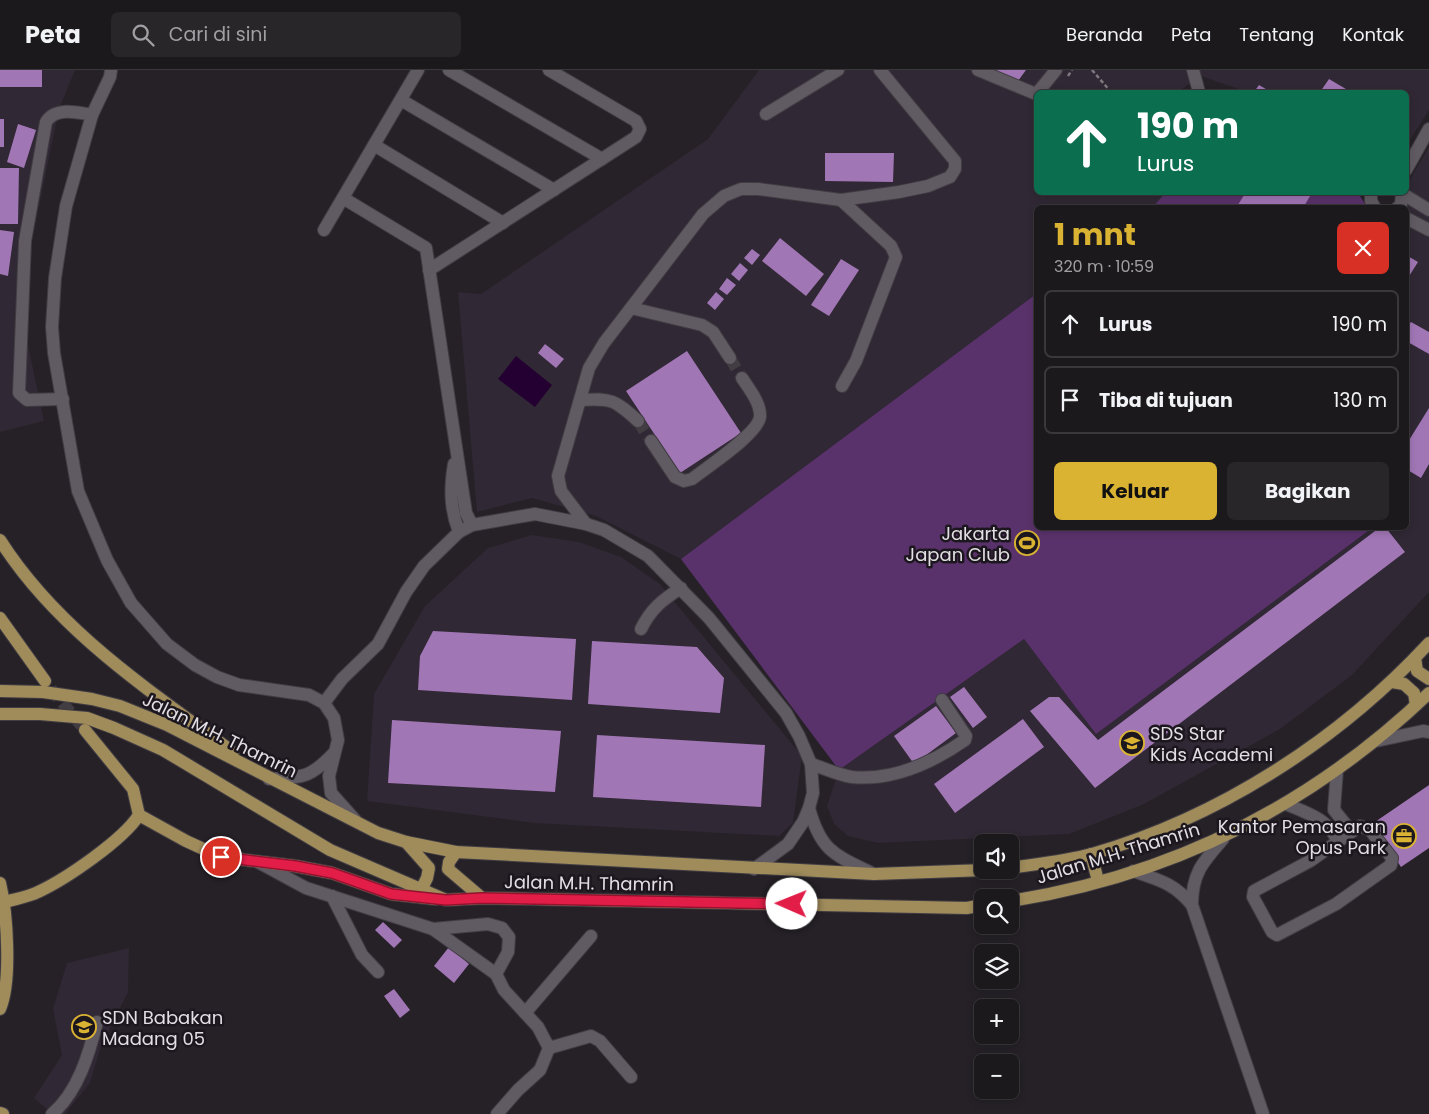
<!DOCTYPE html>
<html lang="id">
<meta charset="utf-8">
<style>
body{margin:0;font-family:Poppins,sans-serif;background:#29262a;color:#f1f3f6;height:100vh;display:flex;flex-direction:column;font-size:19px;white-space:nowrap}
*{box-sizing:border-box;margin:0}
p{font-size:16px;color:#a0a0a4}
.icon{flex:none;width:28px;height:28px;fill:none;stroke:currentColor;stroke-width:2;stroke-linecap:round;stroke-linejoin:round}
.map{position:relative;flex:1;overflow:hidden}
.side{position:absolute;left:1034px;top:135px;width:375px;height:325px;display:flex;flex-direction:column;background:#1c191d;border-radius:8px;box-shadow:0 2px 8px #0003,0 0 0 1px #3a383b}
.side>*{flex:none}
.hud{position:absolute;left:1034px;top:20px;width:375px;height:105px;border-radius:8px;box-shadow:0 2px 8px #0003,0 0 0 1px #3a383b;background:#0b6e4f;color:#fff;overflow:hidden}
.tools{position:absolute;left:974px;top:764px;display:grid;gap:10px}
.tools a{display:grid;place-items:center;width:45px;height:45px;border-radius:8px;background:#1c191d;box-shadow:0 2px 8px #0003,0 0 0 1px #3a383b;font-size:25px}
.pin{position:absolute;display:grid;place-items:center;width:42px;height:42px;color:#fff;margin:-21px;border:2px solid #fff;border-radius:50%;box-shadow:0 1px 5px #0007}
.me{position:absolute;width:55px;margin:-28px;rotate:271deg;stroke-linejoin:round;filter:drop-shadow(0 0 4px #0008)}
.turn{display:flex;align-items:center;gap:18px;height:105px;padding:0 20px;font-size:22px}
.turn .icon{width:65px;height:65px;stroke-width:2.5}
.turn b{display:block;font-size:35px;line-height:42px}
.round{display:grid;place-items:center;flex:none;width:52px;height:52px;border-radius:8px;background:#29262a}
.overview{display:flex;align-items:center;justify-content:space-between;height:85px;padding:0 20px}
h1{font-size:30px;font-weight:700;line-height:38px;color:#dab333}
.primary-button{display:flex;gap:10px;margin-top:auto;padding:10px 20px}
.primary-button a{flex:1;height:58px;border-radius:8px;background:#dab333;color:#111;font-size:20px;font-weight:700;line-height:58px;text-align:center}
.primary-button a+a{background:#29262a;color:#f1f3f6}
ul{padding:0;list-style:none}
li{display:flex;align-items:center;gap:15px;height:68px;margin:0 10px 8px;padding:0 10px;border:2px solid #3a383b;border-radius:8px}
li div{flex:1}
li b{display:block;font-size:19px}
li em{font-style:normal}
header{display:flex;align-items:center;gap:30px;box-sizing:border-box;height:70px;padding:0 25px;background:#1c191d;border-bottom:1px solid #3a383b}
header strong{font-size:24px}
nav{display:flex;gap:28px;margin-inline-start:auto;font-size:18px}
.search{width:350px;height:45px;background:#29262a;display:flex;align-items:center;gap:12px;box-sizing:border-box;padding:0 18px;border-radius:8px;color:#a0a0a4;font-size:19px}
.map>svg:first-child{display:block}
.built{fill:#302834}
.green{fill:#5a326b}
.water{fill:#240032}
.building{fill:#a176b5}
.lines{fill:none;stroke-linecap:round;stroke-linejoin:round}
.minor-tunnel{stroke:#413d43;stroke-width:12;stroke-dasharray:12 6;stroke-linecap:butt}
.major-tunnel{stroke:#413d43;stroke-width:12;stroke-dasharray:12 6;stroke-linecap:butt}
.minor-casing{stroke:#413d43;stroke-width:14}
.major-casing{stroke:#413d43;stroke-width:14}
.path{stroke:#7d797f;stroke-width:2.5;stroke-dasharray:4 2.5;stroke-linecap:butt}
.minor{stroke:#605b63;stroke-width:12}
.major{stroke:#a08c5b;stroke-width:12}
.route-casing{stroke:#92132f;stroke-width:12}
.route{stroke:#e11d48;stroke-width:9}
.labels{text-anchor:middle;dominant-baseline:central;stroke-width:5;stroke-linejoin:round;paint-order:stroke}
.poi-label{font-size:18px;fill:#e2dee3;stroke:#1c171e;text-anchor:end}
.street-label{font-size:18px;fill:#e2dee3;stroke:#1c171e}
</style>
<header>
<strong>Peta</strong>
<div class="search"><svg class="icon" aria-label="search" viewBox="0 0 24 24"><circle cx="10" cy="10" r="6"/><path d="M15 15l6 6"/></svg>Cari di sini</div>
<nav><a>Beranda</a><a>Peta</a><a>Tentang</a><a>Kontak</a></nav>
</header>
<div class="map">
<svg width="1429" height="1044" viewBox="0 0 1429 1044">
<rect width="100%" height="100%" fill="#252127"/>
<g class="built">
<path d="M0,0H75L59,39L30,180L24,256L44,351L0,362Z"/>
<path d="M759,0H1429V40L1406,76V22H1247L1201,6L1178,22H1036V122L1166,123L1158,133L1152,138H1036V224L681,489L596,446L532,428L477,442L458,222L481,224L708,69Z"/>
<path d="M1429,77V522L1352,605L1280,659L1144,734L1069,764L878,773L848,766L834,754L827,736L839,700L1024,569L1096,663L1372,458H1406V116Z"/>
<path d="M532,465L579,472L621,487L660,514L802,686L793,753L779,766L534,753L367,731L374,624L425,536L488,478Z"/>
<path d="M129,878L128,922L101,976L90,1013L65,1044H53L34,1028L62,985L53,939L67,893Z"/>
</g>
<g class="green">
<path d="M1166,122L1358,123L1367,137L1152,138Z"/>
<path d="M1036,224V458H1372L1096,664L1024,569L839,700L681,489Z"/>
</g>
<path class="water" d="M516,286L552,315L535,337L498,309Z"/>
<g class="building">
<rect x="0" y="0" width="42" height="17"/>
<path d="M996,0H1026L1015,15Z"/>
<path d="M1329,9L1351,22H1320Z"/>
<path d="M1259,15L1271,22H1254Z"/>
<rect x="0" y="49" width="4" height="28"/>
<path d="M18,54L36,60L24,98L7,92Z"/>
<path d="M825,83H894L893,112L825,111Z"/>
<path d="M0,98H19L18,154H0Z"/>
<path d="M1246,122H1304L1310,126L1303,138H1236Z"/>
<path d="M0,160L14,162L8,206L0,204Z"/>
<path d="M780,168L824,204L806,226L762,191Z"/>
<path d="M752,179L760,185L752,195L744,188Z"/>
<path d="M1406,185L1418,192L1406,211Z"/>
<path d="M841,189L859,200L829,246L811,235Z"/>
<path d="M740,193L748,200L739,211L731,204Z"/>
<path d="M727,208L736,215L727,225L719,219Z"/>
<path d="M716,222L724,229L715,240L707,233Z"/>
<path d="M1411,252L1429,262V284L1406,271V258Z"/>
<path d="M545,274L564,289L556,298L538,283Z"/>
<path d="M687,281L741,363L680,403L626,321Z"/>
<path d="M1429,338V394L1421,408L1406,399V375Z"/>
<path d="M1379,458H1386L1405,482L1095,718L1030,641L1049,627H1059L1098,670Z"/>
<path d="M433,561L576,569L572,630L418,620L420,586Z"/>
<path d="M592,571L697,577L724,608L720,643L588,634Z"/>
<path d="M964,617L987,647L973,658L950,627Z"/>
<path d="M936,636L956,663L914,694L894,666Z"/>
<path d="M1023,649L1044,677L955,743L934,714Z"/>
<path d="M392,650L561,661L555,722L388,713Z"/>
<path d="M597,665L765,675L761,737L593,727Z"/>
<path d="M1429,715V778L1401,797L1372,754Z"/>
<path d="M383,852L402,870L394,878L375,860Z"/>
<path d="M449,877L469,894L454,913L434,896Z"/>
<path d="M394,919L410,940L400,948L384,926Z"/>
</g>
<g class="lines">
<g class="minor-tunnel">
<path d="M730,288L742,308"/>
<path d="M638,351L651,371"/>
</g>
<path class="major-tunnel" d="M51,619L85,660"/>
<defs>
<g id="minor">
<path d="M111,0L110,7L92,45L66,136L55,208L52,257L54,283L78,421L107,490L131,533L167,574L195,595L217,607L239,615L309,625L324,633L334,648L338,670L329,706L331,723L356,751"/>
<path d="M449,0L602,89"/>
<path d="M978,0L1036,24"/>
<path d="M1193,0L1199,22"/>
<path d="M1038,22L1056,0"/>
<path d="M401,30L554,120"/>
<path d="M766,44L838,0"/>
<path d="M374,75L503,153"/>
<path d="M1406,100L1429,59"/>
<path d="M1371,122V131L1375,138"/>
<path d="M1403,124L1429,140"/>
<path d="M343,128L426,178L466,443L472,455"/>
<path d="M841,130L891,176L896,187L856,291L842,316"/>
<path d="M1397,138L1401,135L1402,122"/>
<path d="M1406,148L1429,160"/>
<path d="M324,160L418,0"/>
<path d="M429,200L636,67L640,59L636,51L549,0"/>
<path d="M631,238L702,255L713,262L730,288"/>
<path d="M63,329L27,330L19,323L25,171L46,52C55,37 77,42 92,45"/>
<path d="M580,330C612,328 615,330 638,351"/>
<path d="M651,371L675,407L684,411L692,409C707,397 758,364 760,347C761,333 749,319 742,308"/>
<path d="M454,394C450,418 450,439 459,462"/>
<path d="M586,454L561,421L558,406L589,298L604,273L703,144L724,126L741,119H758L841,130L899,122L928,116L950,107L955,99V91L880,0"/>
<path d="M641,559C651,539 662,530 681,518"/>
<path d="M324,633L342,609L378,574L406,522L424,496L459,462L472,455L535,444L586,454L604,460L648,486L709,548L786,643L799,666L811,694L813,723L809,738L803,752L788,774L754,799"/>
<path d="M1376,671L1423,661L1429,662"/>
<path d="M811,694C824,698 838,705 852,707C893,711 932,693 965,670L966,666L942,630"/>
<path d="M1337,700L1334,740L1351,761"/>
<path d="M269,709C303,707 309,709 334,683"/>
<path d="M1286,734C1307,743 1329,749 1338,772"/>
<path d="M809,738C821,782 835,785 874,804"/>
<path d="M1360,756L1370,760L1392,788L1391,795L1336,834L1277,865L1272,862L1253,827L1254,821L1310,791Z"/>
<path d="M1223,769C1203,792 1192,803 1192,835L1263,1044"/>
<path d="M258,792L306,818L433,859L488,854L502,858L509,867L508,882L496,904L504,920L538,957L549,978L540,1000L518,1020L497,1044"/>
<path d="M1133,801C1159,810 1174,813 1192,835"/>
<path d="M332,826L362,885L378,902"/>
<path d="M433,859L496,904"/>
<path d="M525,943L591,866"/>
<path d="M549,978L591,966L600,971L631,1007"/>
<path d="M52,1044C78,1022 89,984 97,952"/>
</g>
<g id="major">
<path d="M0,470C57,560 149,620 233,682"/>
<path d="M0,548L45,611"/>
<path d="M1415,588L1417,601L1429,609"/>
<path d="M1392,612L1404,614L1414,623L1416,635"/>
<path d="M0,621L43,622L92,629L120,636L167,655L378,763L406,772L456,782L874,804L985,800"/>
<path d="M0,644H40L87,648L114,658L163,680L330,780L446,830L482,828L967,838L982,835"/>
<path d="M139,745L186,771L221,787L295,796L332,803L391,824L436,829"/>
<path d="M406,772L429,798L427,808L422,818"/>
<path d="M456,782L449,792L448,799L482,828"/>
<path d="M1091,784L1098,811"/>
<path d="M1010,798C1037,794 1066,791 1092,784C1220,747 1339,670 1429,573"/>
<path d="M0,813C7,842 12,911 0,939"/>
<path d="M1010,831C1172,806 1311,736 1429,623"/>
<path d="M5,832C15,829 28,827 38,822C66,809 123,770 139,745L133,719L85,660"/>
<path d="M0,1043L3,1044"/>
</g>
</defs>
<use href="#minor" class="minor-casing"/>
<use href="#major" class="major-casing"/>
<g class="path">
<path d="M1092,0L1111,22"/>
<path d="M1068,6L1072,0"/>
</g>
<use href="#minor" class="minor"/>
<use href="#major" class="major"/>
</g>
<g class="lines">
<defs>
<path id="route" d="M221,787L295,796L332,803L391,824L446,830L482,828L792,834"/>
</defs>
<use href="#route" class="route-casing"/>
<use href="#route" class="route"/>
</g>
<defs>
<symbol id="stadium-ring" viewBox="-11 -11 22 22"><circle r="9.5" fill="#1c171e" stroke="#dab333" stroke-width="1.5"/><path d="M0-5a6.5 5 0 1 0 0 10a6.5 5 0 1 0 0-10ZM-3.5-1.8h7v3.6h-7Z" fill="#dab333"/></symbol>
<symbol id="school-ring" viewBox="-11 -11 22 22"><circle r="9.5" fill="#1c171e" stroke="#dab333" stroke-width="1.5"/><path d="M0-5L7-2L0 1L-7-2ZM-4 1L0 2.5L4 1V4Q0 6-4 4Z" fill="#dab333"/></symbol>
<symbol id="office-ring" viewBox="-11 -11 22 22"><circle r="9.5" fill="#1c171e" stroke="#dab333" stroke-width="1.5"/><path d="M-6-3h4V-5.5h4V-3h4V5H-6ZM-1-4.5V-3h2v-1.5ZM-6 0V1H6V0Z" fill="#dab333"/></symbol>
</defs>
<g fill-rule="evenodd">
<use href="#stadium-ring" x="1013" y="459" width="28" height="28"/>
<use href="#school-ring" x="1118" y="659" width="28" height="28"/>
<use href="#office-ring" x="1390" y="752" width="28" height="28"/>
<use href="#school-ring" x="70" y="943" width="28" height="28"/>
</g>
<g class="labels">
<g class="poi-label">
<text x="1010" y="463">Jakarta<tspan x="1010" dy="21">Japan Club</tspan></text>
<text x="1150" y="663" text-anchor="start">SDS Star<tspan x="1150" dy="21">Kids Academi</tspan></text>
<text x="1386" y="756">Kantor Pemasaran<tspan x="1386" dy="21">Opus Park</tspan></text>
<text x="102" y="947" text-anchor="start">SDN Babakan<tspan x="102" dy="21">Madang 05</tspan></text>
</g>
<g class="street-label">
<text transform="translate(220 665) rotate(26)">Jalan M.H. Thamrin</text>
<text transform="translate(1118 783) rotate(-17)">Jalan M.H. Thamrin</text>
<text transform="translate(589 813) rotate(1)">Jalan M.H. Thamrin</text>
</g>
</g>
</svg>
<div class="tools">
<a><svg class="icon" aria-label="sound" viewBox="0 0 24 24"><path d="M4 9h4l5-4v14l-5-4H4zM17 9q2 3 0 6"/></svg></a>
<a><svg class="icon" aria-label="search" viewBox="0 0 24 24"><circle cx="10" cy="10" r="6"/><path d="M15 15l6 6"/></svg></a>
<a><svg class="icon" aria-label="layers" viewBox="0 0 24 24"><path d="M12 4l9 5-9 5-9-5zM3 14l9 5 9-5"/></svg></a>
<a>+</a>
<a>−</a>
</div>
<div class="pin" style="left:221px;top:787px;background:#d93025"><svg class="icon" aria-label="arrive" viewBox="0 0 24 24"><path d="M6 21V4h12l-3 4 3 4H6"/></svg></div>
<svg class="me" style="left:792px;top:834px" viewBox="-20 -20 40 40"><circle r="19" fill="#fff"/><path d="M0-13L10 11 0 6-10 11z" fill="#e11d48"/></svg>
<div class="hud">
<div class="turn"><svg class="icon" aria-label="ahead" viewBox="0 0 24 24"><path d="M12 20V5M6 11l6-6 6 6"/></svg><div><b>190 m</b>Lurus</div></div>
</div>
<section class="side">
<div class="overview"><div><h1>1 mnt</h1><p>320 m · 10:59</p></div><a class="round" style="background:#d93025;color:#fff"><svg class="icon" aria-label="close" viewBox="0 0 24 24"><path d="M6 6l12 12M18 6L6 18"/></svg></a></div>
<ul>
<li><svg class="icon" aria-label="ahead" viewBox="0 0 24 24"><path d="M12 20V5M6 11l6-6 6 6"/></svg><div><b>Lurus</b></div><em>190 m</em></li>
<li><svg class="icon" aria-label="arrive" viewBox="0 0 24 24"><path d="M6 21V4h12l-3 4 3 4H6"/></svg><div><b>Tiba di tujuan</b></div><em>130 m</em></li>
</ul>
<div class="primary-button"><a>Keluar</a><a>Bagikan</a></div>
</section>
</div>
